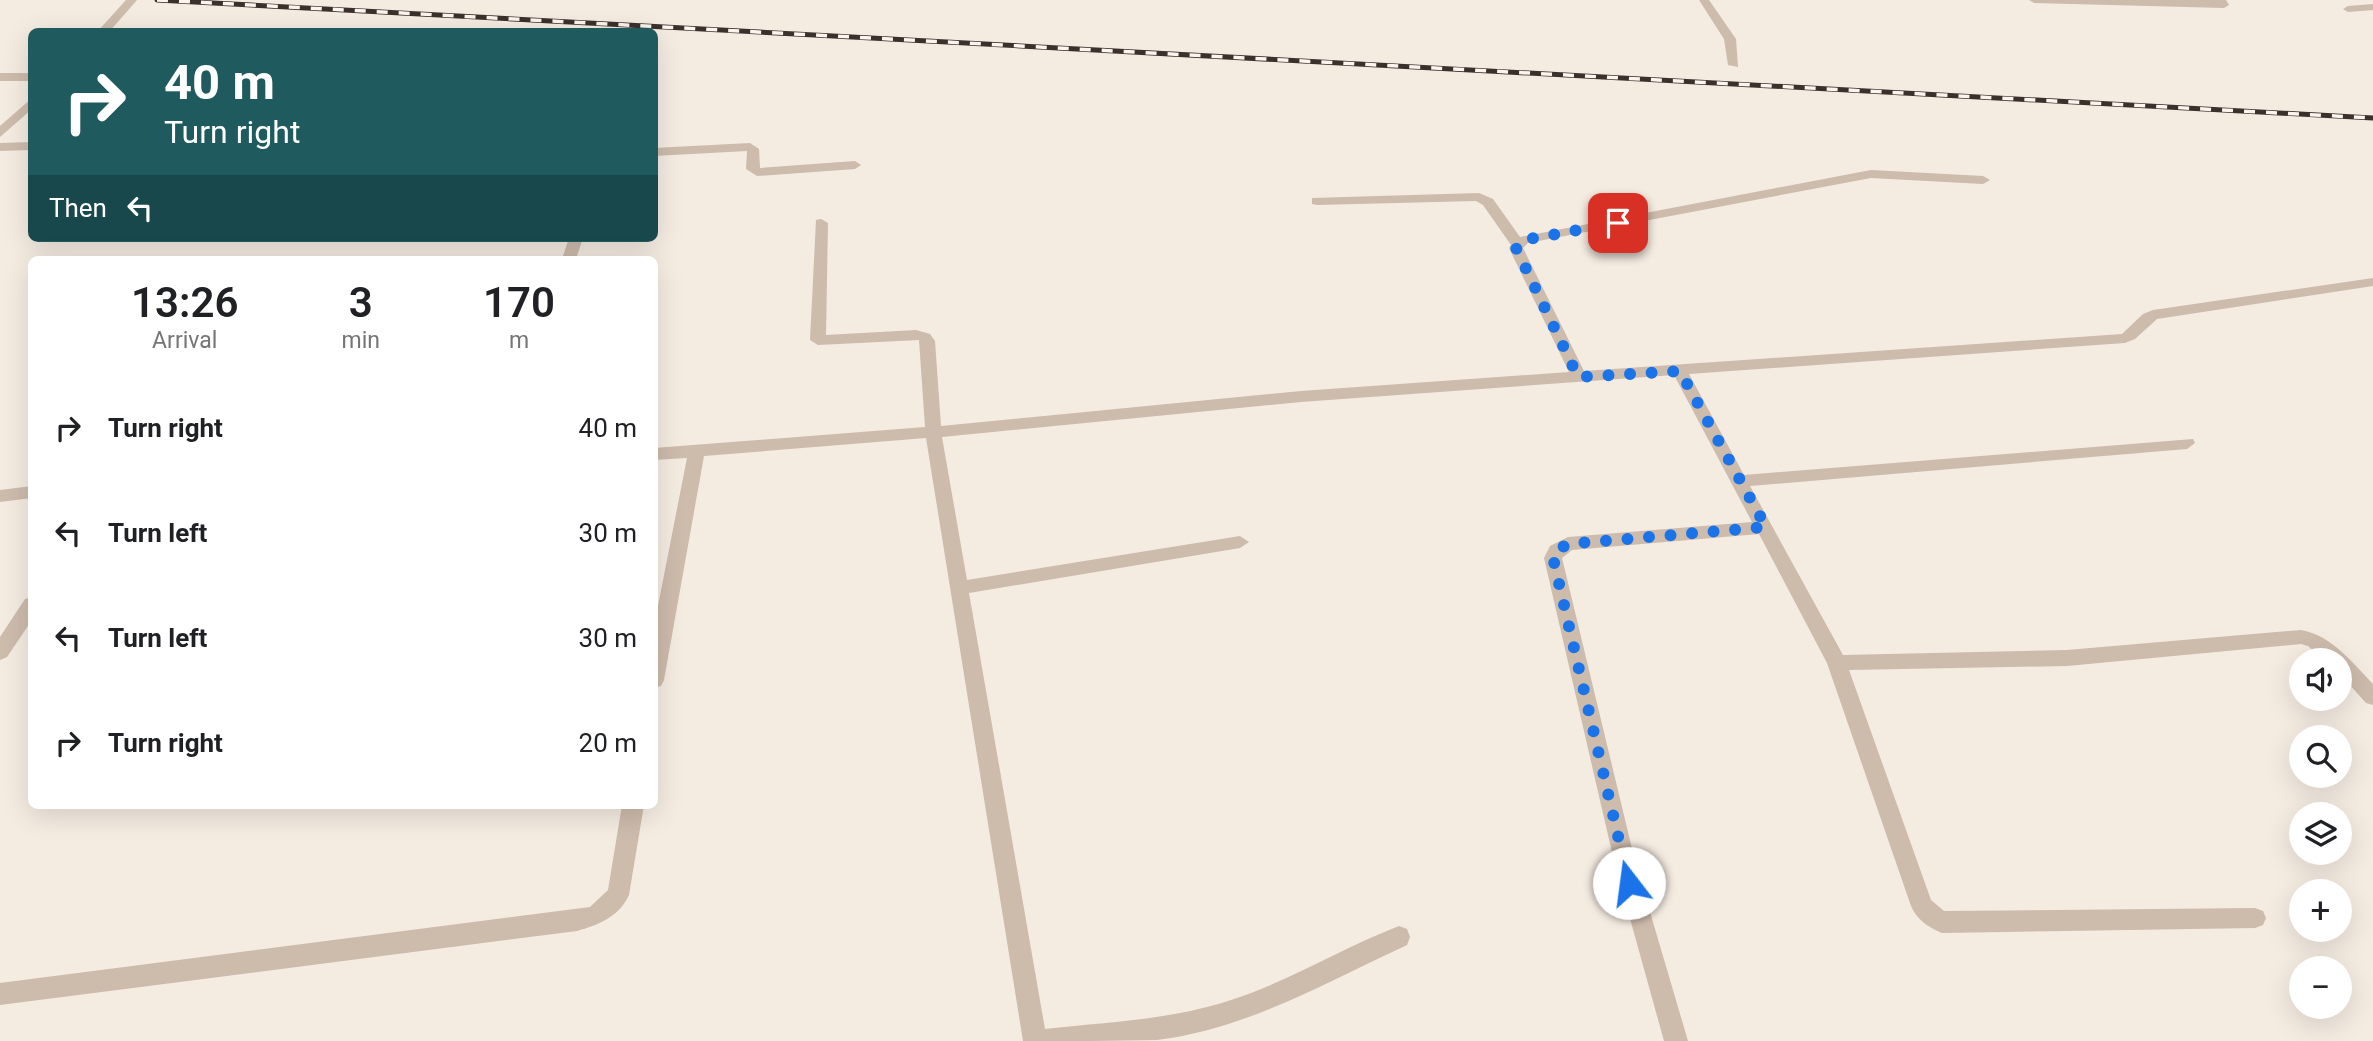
<!DOCTYPE html>
<meta charset="utf-8">
<style>
body{margin:0;font-family:Roboto,sans-serif;background:#f2f2f2;color:#202124;height:100vh;display:flex;flex-direction:column;font-size:26px;white-space:nowrap}
*{box-sizing:border-box;margin:0}
p{font-size:23px;color:#757577}
.icon{flex:none;width:38px;height:38px;fill:none;stroke:currentColor;stroke-width:2;stroke-linecap:round;stroke-linejoin:round}
.map{position:relative;flex:1;overflow:hidden}
.sheet{position:absolute;left:28px;top:256px;width:630px;height:553px;display:flex;flex-direction:column;background:#fff;border-radius:10px;box-shadow:0 7px 28px #0002}
.sheet>*{flex:none}
.guide{position:absolute;left:28px;top:28px;width:630px;height:214px;border-radius:10px;box-shadow:0 7px 28px #0002;background:#1f5a5e;color:#fff;overflow:hidden}
.controls{position:absolute;left:2289px;top:648px;display:grid;gap:14px}
.controls a{display:grid;place-items:center;width:63px;height:63px;border-radius:50%;background:#fff;box-shadow:0 7px 28px #0002;font-size:35px}
.pin{position:absolute;display:grid;place-items:center;width:60px;height:60px;color:#fff;margin:-30px;border-radius:14px;box-shadow:0 4px 10px #0006}
.me{position:absolute;width:77px;margin:-38px;rotate:345deg;stroke-linejoin:round;filter:drop-shadow(0 0 5px #0008)}
.turn{display:flex;align-items:center;gap:24px;height:147px;padding:0 21px;font-size:32px}
.turn .icon{width:91px;height:91px;stroke-width:2.5}
.turn b{display:block;font-size:49px;line-height:60px}
.then{display:flex;align-items:center;height:66px;padding:0 21px;background:#0003;gap:14px;font-size:26px}
.eta{display:flex;justify-content:space-evenly;align-items:center;height:119px;text-align:center}
.eta b{font-size:42px;font-weight:600;line-height:49px}
ul{padding:0;list-style:none}
li{display:flex;align-items:center;gap:21px;height:105px;padding:0 21px}
li div{flex:1}
li b{display:block;font-size:26px}
li em{font-style:normal}
.map>svg:first-child{display:block}
.lines{fill:none;stroke-linecap:round;stroke-linejoin:round}
.minor{fill:#cdbbac;fill-rule:evenodd}
.rail-casing{stroke:#3b302b;stroke-width:5}
.rail{stroke:#fbf5ee;stroke-width:3.5;stroke-dasharray:11;stroke-linecap:butt}
.route{stroke:#1a73e8;stroke-width:12;stroke-dasharray:0 21.6}
</style>
<div class="map">
<svg width="2373" height="1041" viewBox="0 0 2373 1041">
<rect width="100%" height="100%" fill="#f4ebe1"/>
<g class="lines">
<g class="minor">
<path d="M126,0H137L109,32H97Z"/>
<path d="M1699,0H1709L1736,39L1738,67L1728,65L1724,39Z"/>
<path d="M2029,0H2226L2229,5L2224,8L2034,3Z"/>
<path d="M2373,4V10L2348,12L2343,9L2348,6Z"/>
<rect x="0" y="73" width="32" height="8"/>
<path d="M32,98V109L0,137V126Z"/>
<path d="M32,142V150L0,151V143Z"/>
<path d="M750,143L759,149L760,168L855,161L861,165L855,169L757,176L746,169L747,151L654,156V148Z"/>
<path d="M1871,170L1983,176L1990,180L1983,184L1871,178L1528,243L1523,248L1584,371L2122,334L2143,314L2153,310L2373,278V286L2157,319L2135,339L2125,343L1689,374L1744,475L2193,439L2195,443L2187,449L1750,486L1843,655L2067,650L2301,630C2331,635 2353,663 2373,684V705L2366,703L2340,674V660H2324L2308,646L2301,644L2067,666L1849,670L1931,900L1944,911L2255,908L2263,911L2266,918L2263,925L2255,928L1942,933C1928,927 1917,920 1911,906L1827,663L1759,534L1572,550L1562,558L1635,861L1688,1041H1664L1614,861L1544,558L1550,546L1568,537L1752,522L1674,375L1301,402L942,437L967,580L1240,536L1249,542L1240,548L969,593L1045,1029C1107,1022 1171,1020 1231,1000C1290,981 1342,948 1399,926L1407,929L1410,937L1407,945C1327,982 1247,1029 1157,1040C1114,1041 1067,1041 1023,1041L926,438L704,456L664,680L661,686L654,688V626L687,458L654,460V448L925,427L919,340L818,345L810,340L816,220L821,219L828,223L826,335L916,330L930,334L935,341L941,426L1301,391L1569,372L1509,248L1511,245L1483,205L1476,201L1317,205L1312,204V198L1479,193L1493,199L1520,237Z"/>
<path d="M569,238H583L576,259H562Z"/>
<path d="M32,486V498L0,502V490Z"/>
<path d="M32,597V620L7,657L0,660V637L25,599Z"/>
<path d="M622,805H644L629,895C619,917 598,925 577,931L0,1005V983L590,907L608,890Z"/>
</g>
<defs>
<path id="rail" d="M157,0L2373,118"/>
</defs>
<use href="#rail" class="rail-casing"/>
<use href="#rail" class="rail"/>
</g>
<g class="lines">
<path class="route" d="M1618,223L1523,240L1516,248L1578,377L1680,371L1766,527L1568,544L1556,551L1553,558L1629,883"/>
</g>
</svg>
<div class="controls">
<a><svg class="icon" aria-label="sound" viewBox="0 0 24 24"><path d="M4 9h4l5-4v14l-5-4H4zM17 9q2 3 0 6"/></svg></a>
<a><svg class="icon" aria-label="search" viewBox="0 0 24 24"><circle cx="10" cy="10" r="6"/><path d="M15 15l6 6"/></svg></a>
<a><svg class="icon" aria-label="layers" viewBox="0 0 24 24"><path d="M12 4l9 5-9 5-9-5zM3 14l9 5 9-5"/></svg></a>
<a>+</a>
<a>−</a>
</div>
<div class="pin" style="left:1618px;top:223px;background:#d93025"><svg class="icon" aria-label="arrive" viewBox="0 0 24 24"><path d="M6 21V4h12l-3 4 3 4H6"/></svg></div>
<svg class="me" style="left:1629px;top:883px" viewBox="-20 -20 40 40"><circle r="19" fill="#fff"/><path d="M0-13L10 11 0 6-10 11z" fill="#1a73e8"/></svg>
<div class="guide">
<div class="turn"><svg class="icon" aria-label="right" viewBox="0 0 24 24"><path d="M7 20v-9h11M14 6l5 5-5 5"/></svg><div><b>40 m</b>Turn right</div></div>
<div class="then">Then<svg class="icon" aria-label="left" viewBox="0 0 24 24"><path d="M17 20v-9H6M10 6l-5 5 5 5"/></svg></div>
</div>
<section class="sheet">
<div class="eta">
<div><b>13:26</b><p>Arrival</p></div>
<div><b>3</b><p>min</p></div>
<div><b>170</b><p>m</p></div>
</div>
<ul>
<li><svg class="icon" aria-label="right" viewBox="0 0 24 24"><path d="M7 20v-9h11M14 6l5 5-5 5"/></svg><div><b>Turn right</b></div><em>40 m</em></li>
<li><svg class="icon" aria-label="left" viewBox="0 0 24 24"><path d="M17 20v-9H6M10 6l-5 5 5 5"/></svg><div><b>Turn left</b></div><em>30 m</em></li>
<li><svg class="icon" aria-label="left" viewBox="0 0 24 24"><path d="M17 20v-9H6M10 6l-5 5 5 5"/></svg><div><b>Turn left</b></div><em>30 m</em></li>
<li><svg class="icon" aria-label="right" viewBox="0 0 24 24"><path d="M7 20v-9h11M14 6l5 5-5 5"/></svg><div><b>Turn right</b></div><em>20 m</em></li>
</ul>
</section>
</div>
